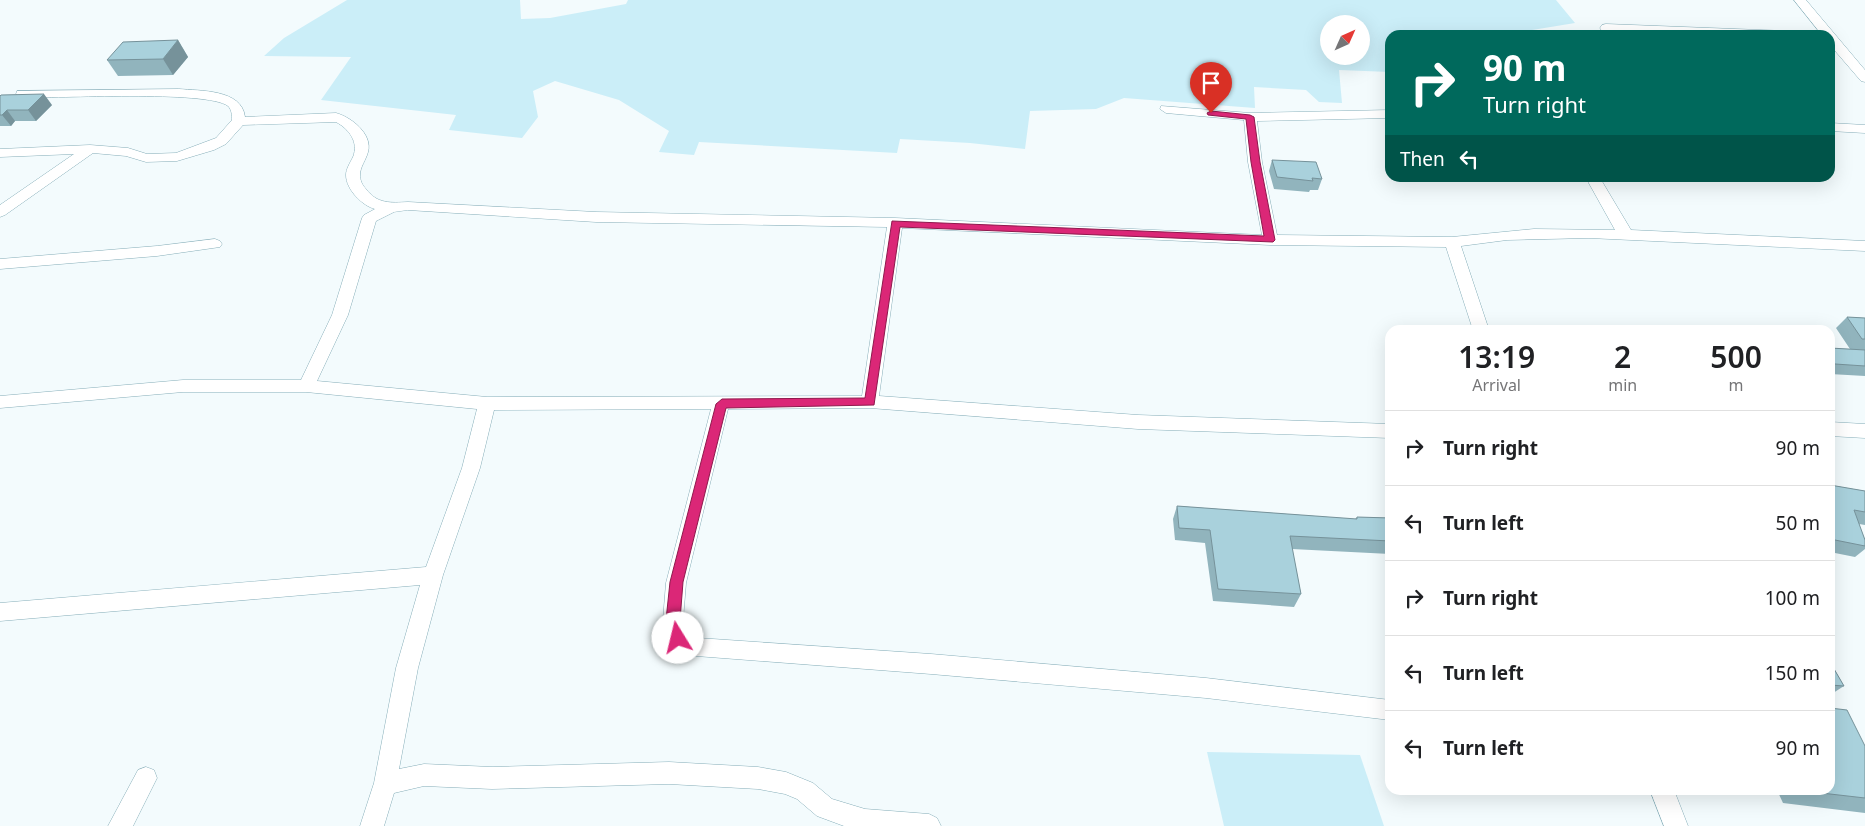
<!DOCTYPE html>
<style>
body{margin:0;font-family:"Noto Sans",sans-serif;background:#f6f6f6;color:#202124;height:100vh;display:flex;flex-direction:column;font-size:19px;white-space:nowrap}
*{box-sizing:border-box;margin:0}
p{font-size:16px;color:#757577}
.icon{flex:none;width:28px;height:28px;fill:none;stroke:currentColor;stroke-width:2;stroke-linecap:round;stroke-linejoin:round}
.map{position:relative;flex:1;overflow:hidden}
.drawer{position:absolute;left:1385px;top:325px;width:450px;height:470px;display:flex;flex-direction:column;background:#fff;border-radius:15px;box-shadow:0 5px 20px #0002}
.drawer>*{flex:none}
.guide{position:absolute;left:1385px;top:30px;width:450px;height:152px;border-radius:15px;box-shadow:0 5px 20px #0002;background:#00695c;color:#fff;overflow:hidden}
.needle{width:32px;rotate:45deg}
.tools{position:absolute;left:1320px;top:15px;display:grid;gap:10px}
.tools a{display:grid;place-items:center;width:50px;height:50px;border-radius:50%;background:#fff;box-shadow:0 5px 20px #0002;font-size:25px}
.pin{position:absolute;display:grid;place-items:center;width:42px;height:42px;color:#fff;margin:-51px -21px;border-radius:50% 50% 50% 0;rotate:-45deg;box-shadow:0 0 5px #0007}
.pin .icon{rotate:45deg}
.me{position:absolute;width:55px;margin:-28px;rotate:351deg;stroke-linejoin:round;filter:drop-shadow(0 0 4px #0008)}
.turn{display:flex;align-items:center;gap:18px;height:105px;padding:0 15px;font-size:22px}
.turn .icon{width:65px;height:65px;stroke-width:2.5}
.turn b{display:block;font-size:35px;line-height:42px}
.then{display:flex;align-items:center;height:48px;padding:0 15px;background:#0003;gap:10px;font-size:19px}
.eta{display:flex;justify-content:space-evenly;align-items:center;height:85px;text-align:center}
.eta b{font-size:30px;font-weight:600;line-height:35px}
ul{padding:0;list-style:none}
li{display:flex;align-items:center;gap:15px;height:75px;padding:0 15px;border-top:1px solid #e0e0e0}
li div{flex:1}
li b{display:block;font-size:19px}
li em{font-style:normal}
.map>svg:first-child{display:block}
.green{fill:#cbeef8;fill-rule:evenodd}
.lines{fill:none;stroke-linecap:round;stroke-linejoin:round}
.minor-casing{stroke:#86aeb9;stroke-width:1}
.minor{fill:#fff;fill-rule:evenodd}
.wall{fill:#91b4bd}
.shaded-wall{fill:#76929a}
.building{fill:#a9d1dc;stroke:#76929a}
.route{fill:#db2777;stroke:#8e194d}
</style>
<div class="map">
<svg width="1865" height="826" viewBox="0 0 1865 826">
<rect width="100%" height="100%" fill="#f3fbfd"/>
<g class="green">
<path d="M347,0H520L521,19L550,18L626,4L628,0H1556L1575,23L1526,31L1517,35H1390V72L1339,70L1342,103L1319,102L1306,90L1254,87L1255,108L1124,98L1096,109L1030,111L1025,149L970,143L900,139L897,153L699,142L694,155L659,152L669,131L619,100L555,81L533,91L538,117L522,138L449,130L456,115L321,100L351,57L264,56L284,38ZM1329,24H1361V56H1329Z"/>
<path d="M1207,752L1360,755L1384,826H1224Z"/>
</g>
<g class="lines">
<defs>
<g id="minor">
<path d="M1794,0H1806L1865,70V82L1861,81L1830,45V35H1822Z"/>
<path d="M1606,24L1787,31L1793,35H1695L1602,31L1600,28L1602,25Z"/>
<path d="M179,89C200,91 242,89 245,117L336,113C351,117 373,134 368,152C366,160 360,167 360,175C360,180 362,185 366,189C377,204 391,203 408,202L596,212L895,218L1262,235L1248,162L1244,120L1166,113L1160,109L1161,106L1250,113L1390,110V118L1257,121L1262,162L1277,235L1452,237L1534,229L1615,230L1586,178H1600L1631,230L1865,241V251L1589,238L1507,240L1461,246L1489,330H1473L1446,247L1270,245L902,228L879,396L1138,415L1390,424V438L1138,429L870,408L728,409L686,583L683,620L687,632L698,638L931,654L1206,678L1390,700V720L1206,698L931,674L696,656L671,645L663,620L666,583L711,409L494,410L480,468L443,575L418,668L399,769L424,764L492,767L669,762L758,767L786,772L813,783L832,799L865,809L929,814L937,818L941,826H844L817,816L797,799L785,794L758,789L669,784L492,789L424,786L394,793L384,826H360L374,783L396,668L420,585L0,621V603L426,567L462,468L477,409L306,392H183L0,408V396L183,380H301L332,315L362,218L364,215L375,209C363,206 346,190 346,175C346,169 350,163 353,157C359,142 349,129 336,122L243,125L226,144L214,150L177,161L146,162L126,156L93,153L5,215L0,217V205L74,154L0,157V149L90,145L128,148L147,154L176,153L216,138L232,120C232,116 232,110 228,106C207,90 56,98 22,98L16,94L17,91ZM408,210L596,222L887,227L862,396L487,397L317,381L348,315L376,221L394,212Z"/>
<path d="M1830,123L1865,125V133L1830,131Z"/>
<path d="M215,239L220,241L222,244L220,247L157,256L0,269V259L157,246Z"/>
<path d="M1830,422L1865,424V438L1830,436Z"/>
<path d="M146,767L154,770L157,778L133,826H108L138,770Z"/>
<path d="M1650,790H1674L1688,826H1664Z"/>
</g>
</defs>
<use href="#minor" class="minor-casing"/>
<use href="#minor" class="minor"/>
</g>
<g class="wall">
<path d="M178,40L188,57L173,75L118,76L107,60Z"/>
<path d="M0,96L52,105L36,121H15L11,126H0Z"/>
<path d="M1272,160L1322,179L1318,190H1310L1309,192L1274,189L1269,171Z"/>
<path d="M1847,317L1865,318V376L1830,374V348L1850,349L1836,328Z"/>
<path d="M1830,485L1865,491V525L1859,524L1865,540V549L1855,557L1830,552Z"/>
<path d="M1177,506L1355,519L1357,517L1390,518V554L1292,549L1301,594L1294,607L1213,601L1205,543L1175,540L1173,519Z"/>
<path d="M1830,662L1844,686L1830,695Z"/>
<path d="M1865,746V813L1783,803L1777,790H1830Z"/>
</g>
<g class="shaded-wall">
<path d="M178,40L188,57L173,75L163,59Z"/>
<path d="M44,94L52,105L36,121L28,110Z"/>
<path d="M7,110L15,121L11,126L2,115Z"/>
</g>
<g class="building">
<path d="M178,40L163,59L107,60L123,42Z"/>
<path d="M44,94L28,110H7L2,115H0V96L1,95Z"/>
<path d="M1272,160L1316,162L1322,179L1312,178L1313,181L1277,177Z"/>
<path d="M1847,317L1865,318V339H1862Z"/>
<path d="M1830,348L1865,350V366L1835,364L1830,357Z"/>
<path d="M1830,485L1865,491V512L1854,510L1865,540V546L1830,539Z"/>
<path d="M1177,506L1357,519V517L1390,518V541L1290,536L1301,594L1218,589L1210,530L1179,528Z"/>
<path d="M1830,662L1844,686L1830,685Z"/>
<path d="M1830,708L1847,710L1865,746V798L1804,791V790H1830Z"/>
</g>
<path class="route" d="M1211,111L1250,115L1254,117L1260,162L1275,240L1273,242L900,227L874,405L726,408L683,582L680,620L684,638L682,642L678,644L673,642L666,620L670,582L716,404L722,399L865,398L892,221L1264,236L1251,162L1246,119L1208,115L1207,113Z"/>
</svg>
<div class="tools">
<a><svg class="needle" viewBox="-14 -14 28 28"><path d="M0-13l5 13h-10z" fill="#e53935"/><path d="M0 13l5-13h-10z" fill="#757577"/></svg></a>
</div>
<div class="pin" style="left:1211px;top:113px;background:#d93025"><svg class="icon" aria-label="arrive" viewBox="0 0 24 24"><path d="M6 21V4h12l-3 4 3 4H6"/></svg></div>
<svg class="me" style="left:678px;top:638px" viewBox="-20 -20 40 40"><circle r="19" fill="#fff"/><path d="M0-13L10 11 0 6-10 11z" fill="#db2777"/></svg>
<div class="guide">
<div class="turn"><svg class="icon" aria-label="right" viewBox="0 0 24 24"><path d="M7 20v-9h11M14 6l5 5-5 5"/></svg><div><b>90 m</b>Turn right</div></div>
<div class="then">Then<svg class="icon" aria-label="left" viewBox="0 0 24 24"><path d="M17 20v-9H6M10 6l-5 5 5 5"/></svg></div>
</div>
<section class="drawer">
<div class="eta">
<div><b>13:19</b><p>Arrival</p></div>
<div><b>2</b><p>min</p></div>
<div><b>500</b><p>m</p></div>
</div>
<ul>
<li><svg class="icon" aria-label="right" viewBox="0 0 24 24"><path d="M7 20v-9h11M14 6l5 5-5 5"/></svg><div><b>Turn right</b></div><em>90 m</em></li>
<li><svg class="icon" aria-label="left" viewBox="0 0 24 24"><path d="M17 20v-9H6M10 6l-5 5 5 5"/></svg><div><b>Turn left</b></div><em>50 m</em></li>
<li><svg class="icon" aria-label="right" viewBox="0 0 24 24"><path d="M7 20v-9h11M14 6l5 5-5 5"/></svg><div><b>Turn right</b></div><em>100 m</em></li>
<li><svg class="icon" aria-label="left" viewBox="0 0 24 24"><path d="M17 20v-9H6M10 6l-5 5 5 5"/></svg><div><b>Turn left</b></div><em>150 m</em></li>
<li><svg class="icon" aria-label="left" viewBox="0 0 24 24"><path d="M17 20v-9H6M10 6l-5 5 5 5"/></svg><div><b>Turn left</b></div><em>90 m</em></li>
</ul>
</section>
</div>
